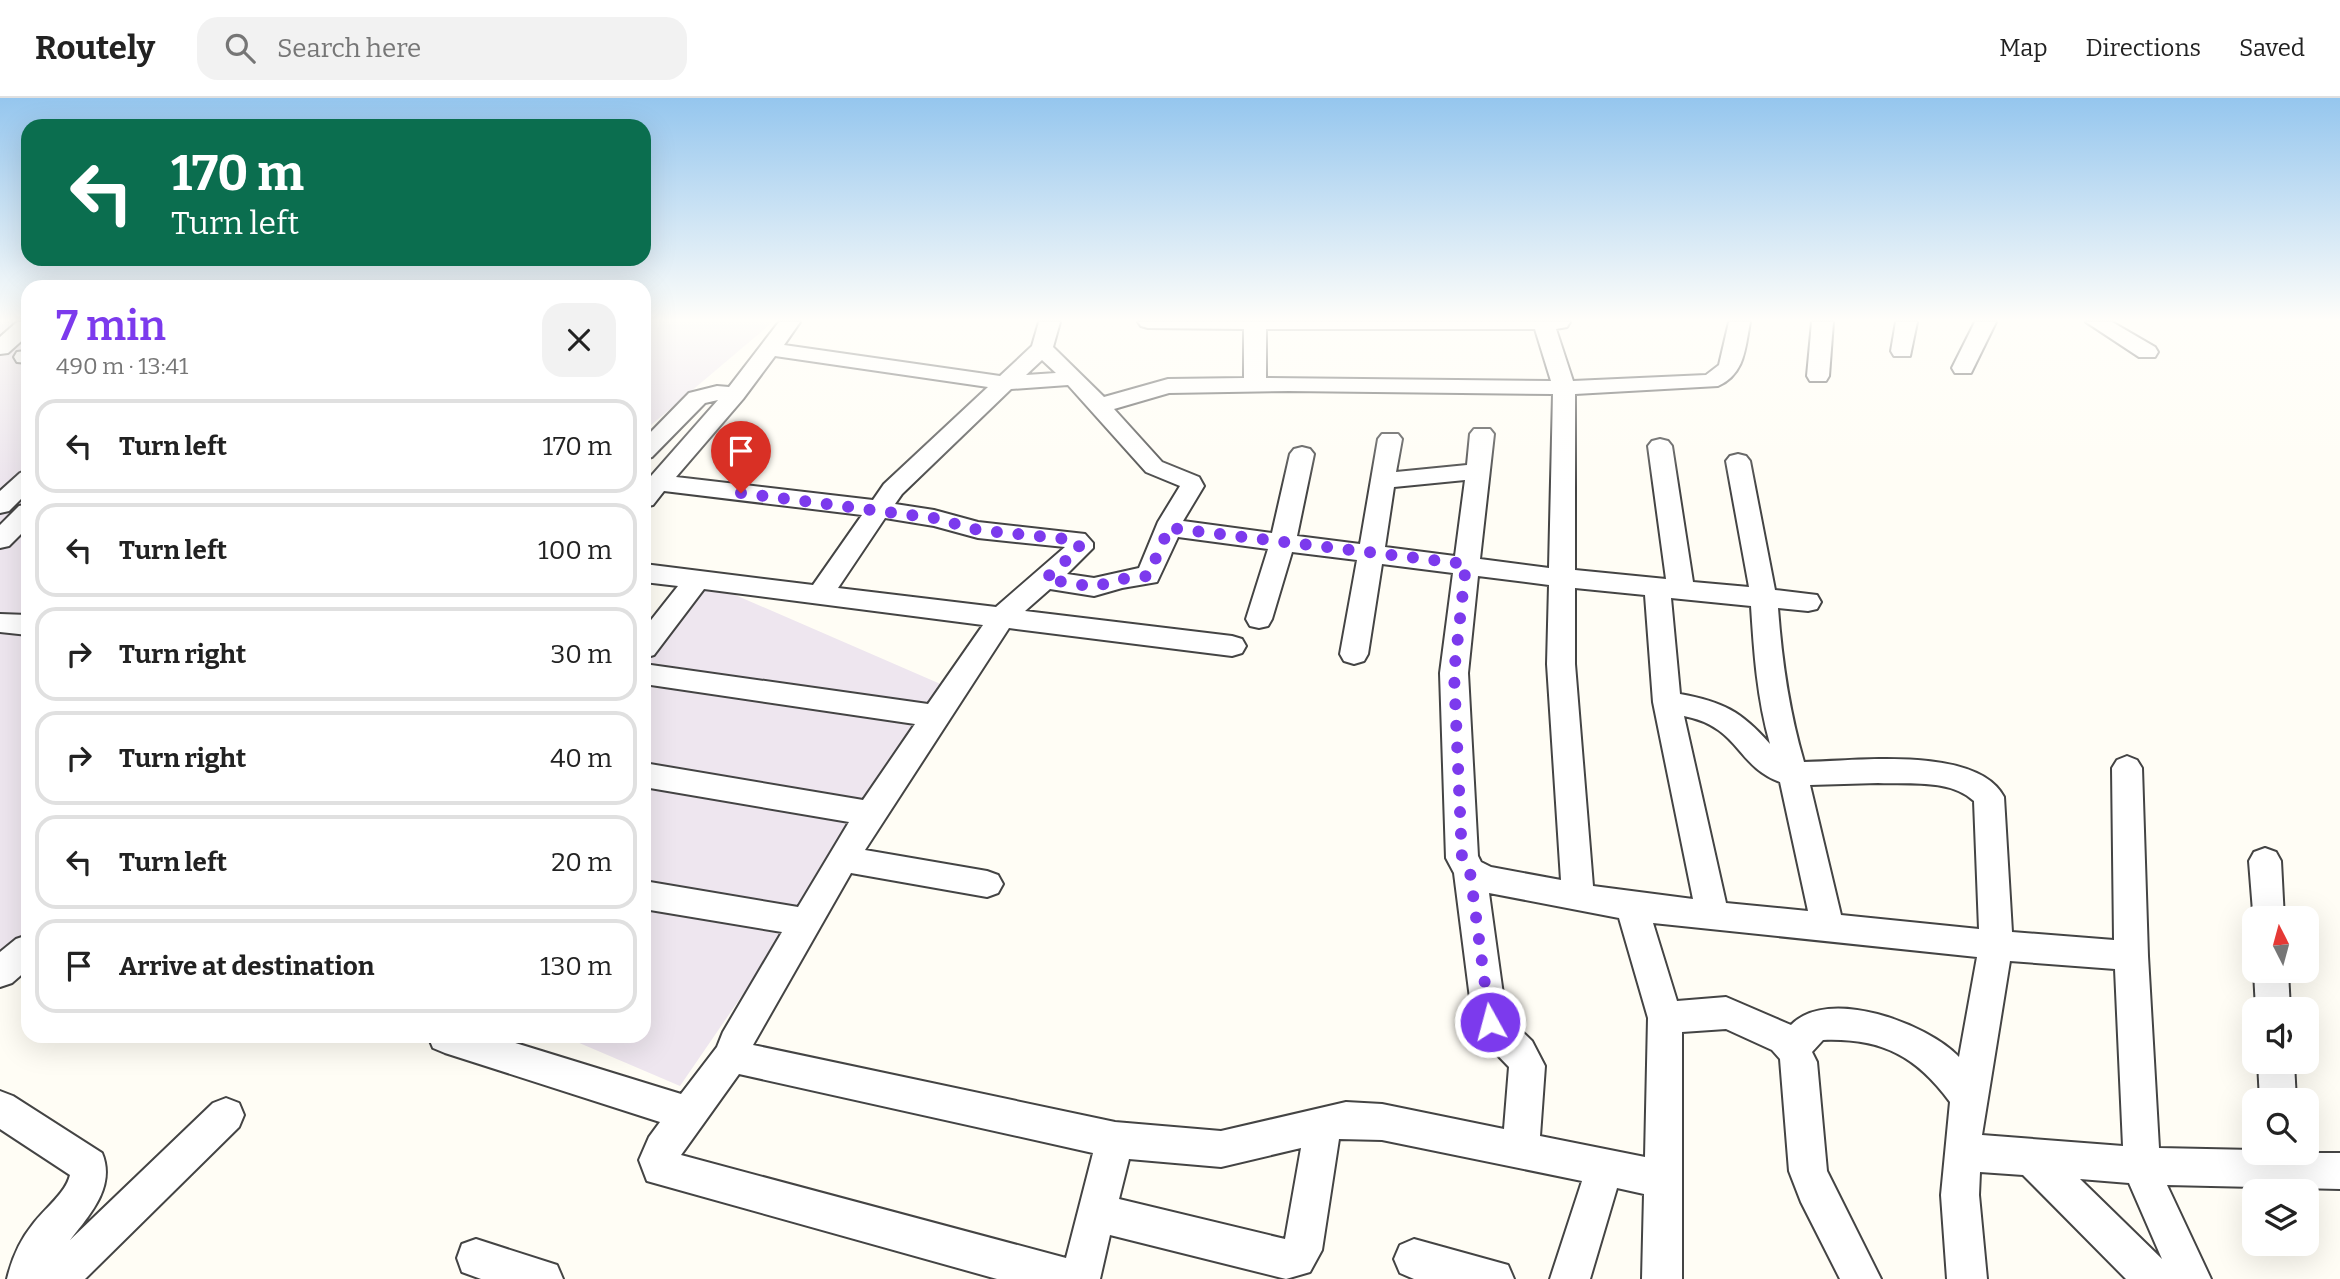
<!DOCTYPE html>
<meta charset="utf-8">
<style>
body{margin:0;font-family:Bitter,serif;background:#f2f2f2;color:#222;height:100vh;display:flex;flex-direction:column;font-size:26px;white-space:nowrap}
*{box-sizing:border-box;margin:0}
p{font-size:23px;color:#767676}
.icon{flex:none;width:38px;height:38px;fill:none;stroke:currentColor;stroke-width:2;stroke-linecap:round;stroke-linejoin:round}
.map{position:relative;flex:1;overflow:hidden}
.details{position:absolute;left:21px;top:182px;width:630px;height:763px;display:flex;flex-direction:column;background:#fff;border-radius:21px;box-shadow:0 7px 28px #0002}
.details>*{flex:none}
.guide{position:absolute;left:21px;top:21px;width:630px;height:147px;border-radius:21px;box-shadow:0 7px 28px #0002;background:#0b6e4f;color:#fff;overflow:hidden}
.needle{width:46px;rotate:354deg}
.controls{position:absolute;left:2242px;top:808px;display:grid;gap:14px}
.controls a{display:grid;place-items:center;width:77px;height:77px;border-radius:14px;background:#fff;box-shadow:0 7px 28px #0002;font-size:35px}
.pin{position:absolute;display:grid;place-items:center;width:60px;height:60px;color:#fff;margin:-72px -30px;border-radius:50% 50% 50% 0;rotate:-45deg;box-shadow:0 0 7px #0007}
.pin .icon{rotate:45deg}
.me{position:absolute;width:77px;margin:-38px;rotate:353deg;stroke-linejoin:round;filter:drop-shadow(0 0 5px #0008)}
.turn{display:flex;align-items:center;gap:24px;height:147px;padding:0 35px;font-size:32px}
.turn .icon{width:91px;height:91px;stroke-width:2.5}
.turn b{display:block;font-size:49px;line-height:60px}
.round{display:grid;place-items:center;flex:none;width:74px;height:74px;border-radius:21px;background:#f2f2f2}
.overview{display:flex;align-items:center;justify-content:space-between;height:119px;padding:0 35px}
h1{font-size:42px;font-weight:600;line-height:52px;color:#7c3aed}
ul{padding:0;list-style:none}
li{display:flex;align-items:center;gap:21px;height:94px;margin:0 14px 10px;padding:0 21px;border:4px solid #e0e0e0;border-radius:21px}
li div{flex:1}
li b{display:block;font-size:26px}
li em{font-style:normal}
header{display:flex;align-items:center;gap:42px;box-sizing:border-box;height:98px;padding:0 35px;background:#fff;border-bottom:2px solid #e0e0e0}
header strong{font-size:33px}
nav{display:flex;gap:38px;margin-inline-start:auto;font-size:24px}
.search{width:490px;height:63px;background:#f2f2f2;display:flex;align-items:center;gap:18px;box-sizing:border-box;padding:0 24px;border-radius:21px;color:#767676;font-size:26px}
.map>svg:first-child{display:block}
.industrial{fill:#eee6ef}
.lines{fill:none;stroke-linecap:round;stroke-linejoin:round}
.minor-casing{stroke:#444;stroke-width:4}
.minor{fill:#fff;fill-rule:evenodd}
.route{stroke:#7c3aed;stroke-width:12;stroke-dasharray:0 21.6}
</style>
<header>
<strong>Routely</strong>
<div class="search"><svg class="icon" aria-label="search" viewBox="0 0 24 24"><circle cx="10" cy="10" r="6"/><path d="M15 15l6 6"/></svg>Search here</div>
<nav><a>Map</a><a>Directions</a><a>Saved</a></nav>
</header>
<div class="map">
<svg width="2340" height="1181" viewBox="0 0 2340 1181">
<rect width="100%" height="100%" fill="#fffdf5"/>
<g class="industrial">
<path d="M0,224H28V851L0,874Z"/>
<path d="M644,224H773L644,333Z"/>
<path d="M696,480L952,591L680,988L563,938H644V537Z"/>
</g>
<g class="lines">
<defs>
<g id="minor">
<path d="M17,224H28V237L8,255L0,256V239Z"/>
<path d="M779,224H800L784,247L1000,278L1032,248L1039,224H1060L1053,249L1104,299L1168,281L1244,280V231L1148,230L1141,228L1138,224H1570L1567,229L1556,231L1573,283L1706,277L1719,267L1729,224H1750C1745,250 1745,276 1718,288L1575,296V472L1666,481L1648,348L1652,343L1660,341L1668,343L1672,348L1693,484L1749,489L1726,363L1730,358L1738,356L1746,358L1750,363L1775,492L1817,497L1821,504L1817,511L1808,513L1778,510C1782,564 1789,613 1804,664C1854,663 1977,647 2004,699L2012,834L2114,842L2112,670L2117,662L2127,658L2137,662L2142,670L2148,858L2159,1050L2254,1052V1055H2340V1091L2167,1087L2211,1181H2126L2023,1077L1980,1074L1979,1097L1987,1181H1947L1941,1097L1950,1004C1916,958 1882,940 1823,942L1812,954L1817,964L1827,1073L1881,1181H1840L1801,1104L1789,1073L1780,961L1772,952L1726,931L1682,934V1181H1642L1644,1096L1617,1090L1590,1181H1550L1582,1083L1382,1042L1339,1041L1322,1152L1310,1174L1286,1181L1110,1137L1100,1181H997L647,1083L639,1062L649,1039L660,1024L445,955L433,950L428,938H493L681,996L717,949L723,934L782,834L644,811V783L798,809L849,724L644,689V665L863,702L915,626L644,586V566L928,606L983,527L704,491L654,557L644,560V531L678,488L644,484V466L813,487L862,417L664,393L653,407L644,409V386L718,302L705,305L652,359L644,361V341L689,295L717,288L729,289ZM1266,231H1535L1551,283L1266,280ZM775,258L988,289L884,386L873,402L676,379L743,301ZM1042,262L1056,275L1026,277ZM1068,287L1146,374L1180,388L1158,424L1139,470L1094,480L1067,476L1093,450V445L1085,436L978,424L934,412L895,406L902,396L1011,291ZM1289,293L1553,296L1549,470L1480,461L1494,336L1490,331H1474L1470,336L1467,367L1396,374L1402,341L1398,336H1382L1378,341L1360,446L1297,438L1314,356L1310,351L1302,349L1294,351L1290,356L1272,435L1183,423L1204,388L1199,379L1162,364L1114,311L1169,295ZM1465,382L1455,458L1385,449L1394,389ZM885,420L934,428L978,440L1065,449L996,509L838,490ZM1178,439L1268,451L1246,521L1250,528L1259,530L1268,528L1272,521L1292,454L1357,462L1340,556L1344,563L1354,566L1364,563L1368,556L1382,466L1453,475L1440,575L1446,760L1454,775L1473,924L1482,941L1509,969L1504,1031L1382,1006L1346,1004L1221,1033L1115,1024L753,947L851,775L987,799L998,795L1003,786L998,777L987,773L865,752L1009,530L1232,558L1242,555L1246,548L1242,541L1232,538L1025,513L1050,491L1094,498L1122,490L1157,484ZM1478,478L1549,487L1547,566L1561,782L1491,769L1481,764L1478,758L1468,575ZM1575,490L1645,497L1653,604L1693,801L1593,788L1575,566ZM1671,500L1751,508C1754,555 1757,600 1770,646C1741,613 1723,604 1680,596ZM1684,618C1740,629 1736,668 1780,684L1808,813L1726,805ZM1878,685C1908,686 1951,681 1974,703L1979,831L1841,817L1810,687ZM1489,795L1619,820L1648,920L1645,1059L1540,1038L1545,968L1532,943L1506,918ZM1653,825L1977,859L1959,959C1928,926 1828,888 1791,927L1726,899L1677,903ZM2010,863L2115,871L2123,1048L1982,1037ZM739,976L1093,1055L1066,1160L681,1057ZM1301,1050L1285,1141L1119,1101L1129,1061L1221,1069ZM2080,1081L2129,1085L2162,1161Z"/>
<path d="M1812,224H1833L1829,278L1826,283H1810L1807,278Z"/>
<path d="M1896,224H1917L1910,258H1894L1891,253Z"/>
<path d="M1975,224H1996L1971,275H1955L1952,270Z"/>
<path d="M2086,224H2112L2155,249L2158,254L2155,259H2139Z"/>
<path d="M25,253H28V265L17,264L14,259L17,254Z"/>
<path d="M28,372V394L9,413L0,415V393L20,375Z"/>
<path d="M28,406V429L9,448L0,450V427L19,408Z"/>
<path d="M0,516L28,517V537L0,534Z"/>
<path d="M2265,750L2276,754L2281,763L2284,821H2254V826L2249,763L2254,754Z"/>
<path d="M28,837V871L12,885L0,889V854L16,841Z"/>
<path d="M2254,873H2288L2290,912H2256Z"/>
<path d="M2258,964H2294L2296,1003H2260Z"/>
<path d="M0,993L13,998L102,1055C116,1088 90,1117 70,1142L213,1005L226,1000L239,1005L244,1017L239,1029L85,1181H7C12,1160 20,1142 33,1126C44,1111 66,1095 70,1077L0,1031Z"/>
<path d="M476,1141L557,1167L563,1181H481L462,1174L457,1160L462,1146Z"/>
<path d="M1414,1141L1508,1167L1514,1181H1414L1400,1175L1394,1161L1400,1147Z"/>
</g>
</defs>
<use href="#minor" class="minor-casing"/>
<use href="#minor" class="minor"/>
</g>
<linearGradient id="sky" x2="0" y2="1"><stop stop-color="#95c6ee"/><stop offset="0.57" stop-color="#fffefa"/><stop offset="1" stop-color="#fffefa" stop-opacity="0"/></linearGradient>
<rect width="2340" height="390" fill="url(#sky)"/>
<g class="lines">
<path class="route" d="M741,395L934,420L978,432L1076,442L1080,450L1045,481L1094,489L1121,481L1148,478L1170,428L1178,431L1466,466L1454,575L1462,760L1470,774L1490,924"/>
</g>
</svg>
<div class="controls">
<a><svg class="needle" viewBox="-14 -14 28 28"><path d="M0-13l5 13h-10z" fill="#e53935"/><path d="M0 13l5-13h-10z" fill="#767676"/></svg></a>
<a><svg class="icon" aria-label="sound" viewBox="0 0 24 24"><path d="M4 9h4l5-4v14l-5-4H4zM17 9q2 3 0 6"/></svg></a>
<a><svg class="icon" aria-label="search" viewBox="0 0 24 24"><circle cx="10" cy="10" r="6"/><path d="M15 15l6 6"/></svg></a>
<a><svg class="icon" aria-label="layers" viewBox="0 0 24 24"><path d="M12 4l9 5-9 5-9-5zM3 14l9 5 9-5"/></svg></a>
</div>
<div class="pin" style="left:741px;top:395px;background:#d93025"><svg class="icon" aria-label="arrive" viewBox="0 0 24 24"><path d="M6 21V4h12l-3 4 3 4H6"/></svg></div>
<svg class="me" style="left:1490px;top:924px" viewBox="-20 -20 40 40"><circle r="17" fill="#7c3aed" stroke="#fff" stroke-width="3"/><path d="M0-11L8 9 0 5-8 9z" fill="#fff"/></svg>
<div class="guide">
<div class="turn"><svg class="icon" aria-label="left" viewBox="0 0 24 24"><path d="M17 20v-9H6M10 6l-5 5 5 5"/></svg><div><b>170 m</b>Turn left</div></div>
</div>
<section class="details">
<div class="overview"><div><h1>7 min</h1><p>490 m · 13:41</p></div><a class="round"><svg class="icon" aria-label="close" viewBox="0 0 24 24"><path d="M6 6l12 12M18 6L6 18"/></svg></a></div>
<ul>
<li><svg class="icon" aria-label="left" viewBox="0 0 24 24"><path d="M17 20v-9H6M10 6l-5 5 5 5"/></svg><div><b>Turn left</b></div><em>170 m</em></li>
<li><svg class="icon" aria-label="left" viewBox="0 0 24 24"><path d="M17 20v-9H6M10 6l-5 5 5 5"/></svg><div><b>Turn left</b></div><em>100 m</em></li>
<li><svg class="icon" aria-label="right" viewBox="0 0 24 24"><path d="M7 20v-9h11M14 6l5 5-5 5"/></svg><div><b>Turn right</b></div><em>30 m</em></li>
<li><svg class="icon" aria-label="right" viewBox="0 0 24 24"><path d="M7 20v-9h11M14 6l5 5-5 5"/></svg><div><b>Turn right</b></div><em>40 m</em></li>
<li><svg class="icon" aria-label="left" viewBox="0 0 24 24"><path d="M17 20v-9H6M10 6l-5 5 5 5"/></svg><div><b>Turn left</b></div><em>20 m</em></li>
<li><svg class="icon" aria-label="arrive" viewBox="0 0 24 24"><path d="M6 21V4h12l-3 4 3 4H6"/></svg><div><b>Arrive at destination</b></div><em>130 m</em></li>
</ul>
</section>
</div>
